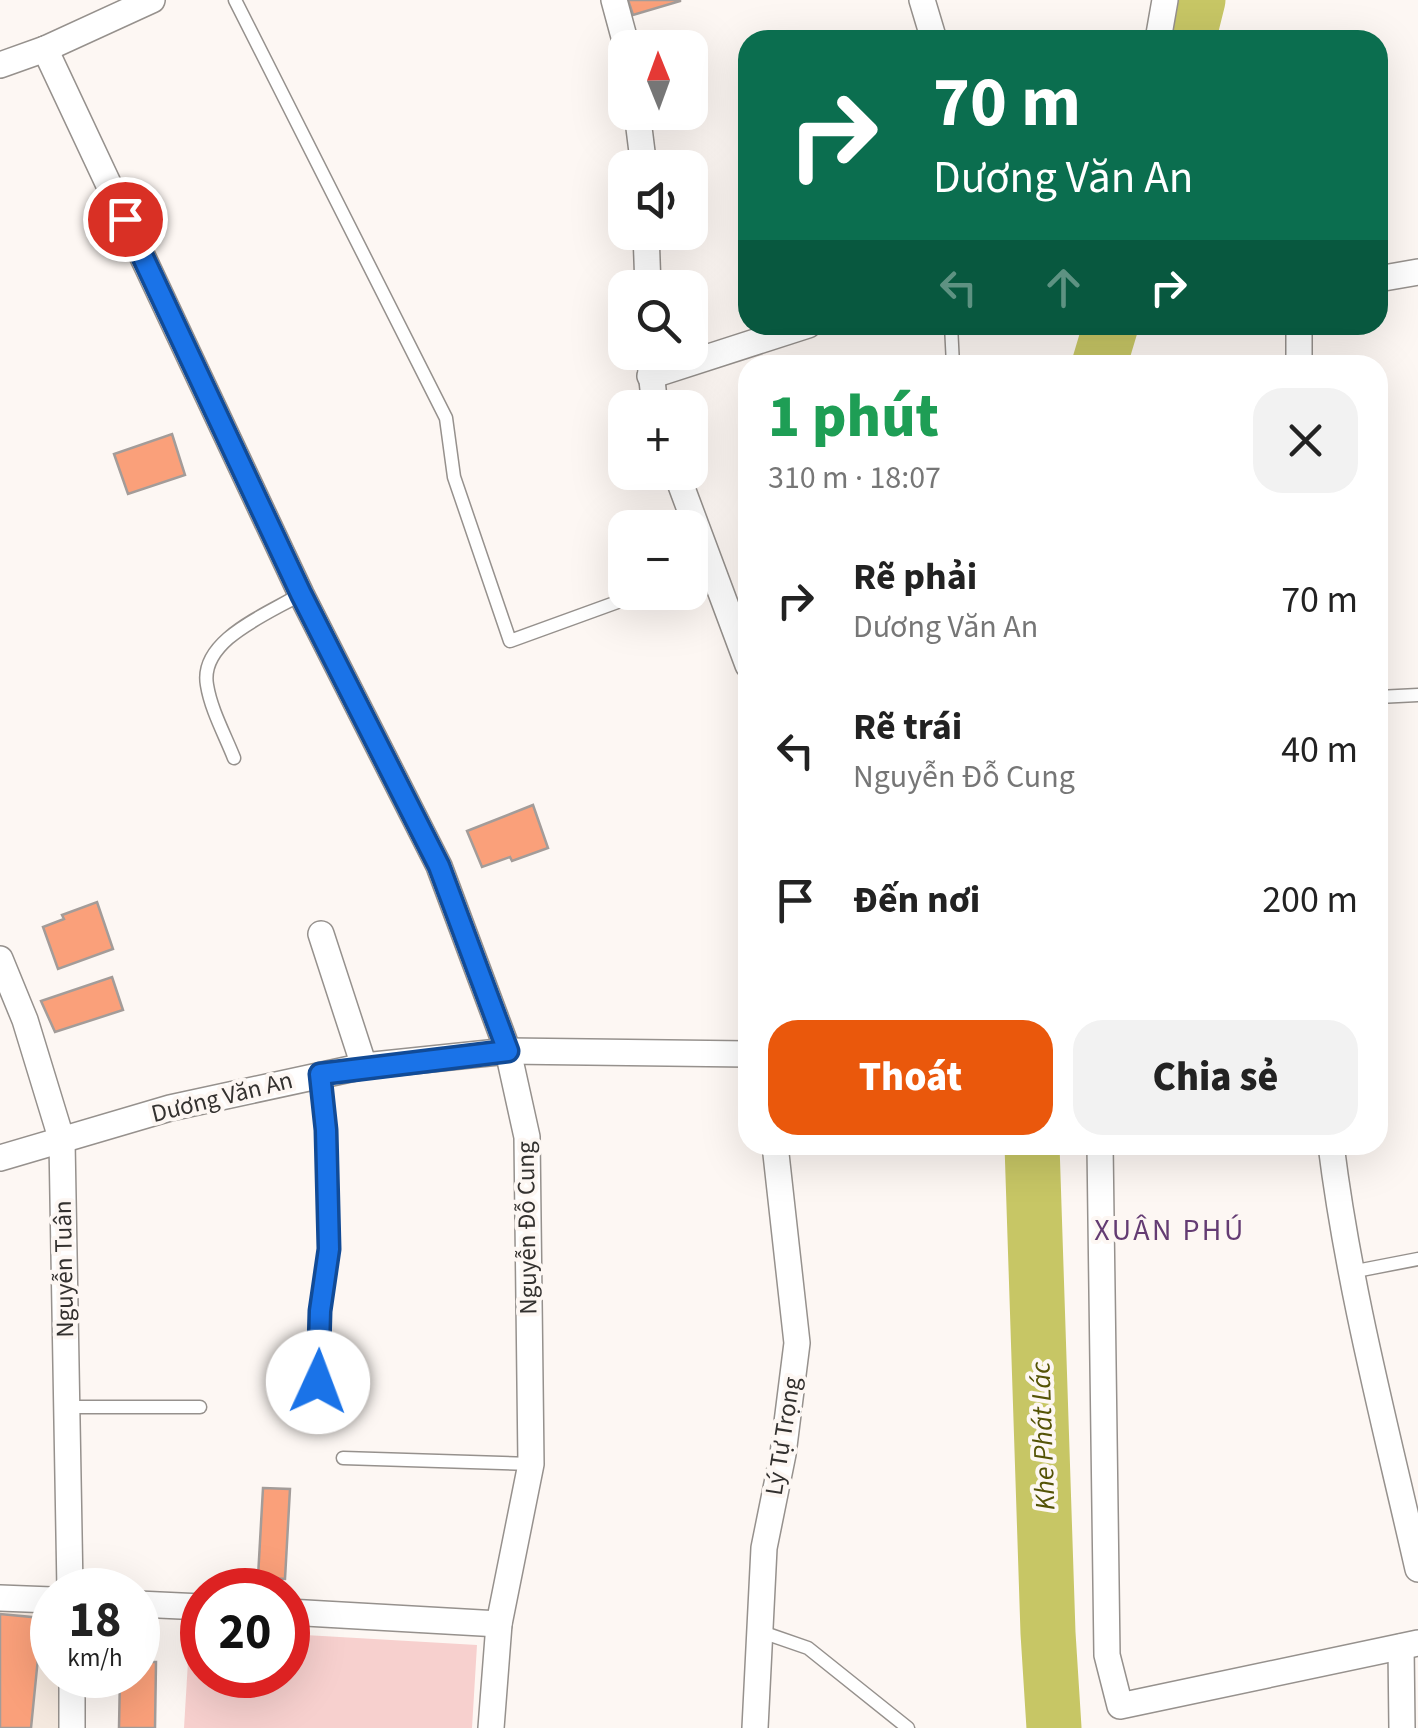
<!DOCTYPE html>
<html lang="vi">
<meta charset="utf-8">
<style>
body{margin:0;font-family:"Source Sans 3",sans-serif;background:#f2f2f2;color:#222;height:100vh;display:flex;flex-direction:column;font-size:38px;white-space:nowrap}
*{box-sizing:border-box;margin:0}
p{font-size:32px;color:#767676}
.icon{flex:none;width:55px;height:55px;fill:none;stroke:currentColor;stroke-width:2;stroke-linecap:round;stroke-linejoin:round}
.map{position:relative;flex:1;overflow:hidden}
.panel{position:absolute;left:738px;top:355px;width:650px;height:800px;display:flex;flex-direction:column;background:#fff;border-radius:30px;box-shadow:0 10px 40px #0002}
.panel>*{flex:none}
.hud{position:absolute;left:738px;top:30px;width:650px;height:305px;border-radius:30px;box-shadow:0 10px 40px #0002;background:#0b6e4f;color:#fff;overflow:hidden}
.needle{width:65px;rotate:359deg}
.tools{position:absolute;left:608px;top:30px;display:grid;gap:20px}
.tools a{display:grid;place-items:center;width:100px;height:100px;border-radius:20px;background:#fff;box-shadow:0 10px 40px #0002;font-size:50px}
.speed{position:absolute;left:30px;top:1568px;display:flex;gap:20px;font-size:50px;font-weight:700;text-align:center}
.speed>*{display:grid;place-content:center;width:130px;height:130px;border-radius:50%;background:#fff;box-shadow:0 10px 40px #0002;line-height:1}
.speed small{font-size:25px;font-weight:400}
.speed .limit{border:15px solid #d22;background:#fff;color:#111}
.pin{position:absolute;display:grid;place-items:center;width:85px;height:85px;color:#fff;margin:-42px;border:5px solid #fff;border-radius:50%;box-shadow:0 2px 10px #0007}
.me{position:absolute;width:110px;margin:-55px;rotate:2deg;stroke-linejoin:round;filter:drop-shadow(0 0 8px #0008)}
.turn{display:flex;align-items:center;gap:35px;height:210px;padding:0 30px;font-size:45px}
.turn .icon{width:130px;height:130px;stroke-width:2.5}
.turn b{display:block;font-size:70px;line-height:85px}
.lanes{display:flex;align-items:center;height:95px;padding:0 30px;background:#0003;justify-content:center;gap:50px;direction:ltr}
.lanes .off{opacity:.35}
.round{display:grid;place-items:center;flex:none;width:105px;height:105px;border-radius:30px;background:#f2f2f2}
.summary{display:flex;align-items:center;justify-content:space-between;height:170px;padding:0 30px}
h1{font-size:60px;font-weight:800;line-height:75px;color:#1e9e55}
.primary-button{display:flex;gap:20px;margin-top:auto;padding:20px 30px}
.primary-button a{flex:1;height:115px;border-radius:30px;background:#ea580c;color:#fff;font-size:40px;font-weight:800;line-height:115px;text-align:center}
.primary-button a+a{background:#f2f2f2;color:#222}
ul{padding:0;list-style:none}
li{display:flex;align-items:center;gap:30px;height:150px;padding:0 30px}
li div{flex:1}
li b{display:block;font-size:38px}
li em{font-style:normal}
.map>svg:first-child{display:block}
.built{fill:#f5e9df}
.green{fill:#f7d0ce}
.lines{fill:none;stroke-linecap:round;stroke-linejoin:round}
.river{stroke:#c7c665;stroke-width:55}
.building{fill:#faa07a;stroke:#a39c99;stroke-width:2.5}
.service-casing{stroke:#96918d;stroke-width:15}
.minor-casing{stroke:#96918d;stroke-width:28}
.service{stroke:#fff;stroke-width:12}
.minor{stroke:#fff;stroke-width:25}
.route-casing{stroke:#114b97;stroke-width:25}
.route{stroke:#1a73e8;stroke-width:18}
.labels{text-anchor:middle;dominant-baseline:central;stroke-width:8;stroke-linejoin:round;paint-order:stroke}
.street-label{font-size:25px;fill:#33312f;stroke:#fdf7f3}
.water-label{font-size:28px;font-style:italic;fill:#545305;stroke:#fdf7f3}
.quarter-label{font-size:30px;letter-spacing:2.5px;fill:#643c73;stroke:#fdf7f3}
</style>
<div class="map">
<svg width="1418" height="1728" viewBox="0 0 1418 1728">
<rect width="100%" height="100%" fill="#fdf7f3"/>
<path class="built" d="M0,1607L52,1610V1675H64L62,1728H0Z"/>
<path class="green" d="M190,1628L202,1629V1675H288V1634L477,1645L472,1728H184Z"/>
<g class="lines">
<g class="river">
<path d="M1188,40L1198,0"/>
<path d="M1099,365L1111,325"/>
<path d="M1032,1145L1048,1633L1054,1728"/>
</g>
</g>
<g class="building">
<path d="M628,0H680V1L633,15Z"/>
<path d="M172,434L185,475L128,494L114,454Z"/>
<path d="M533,805L548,848L512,861L510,857L482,867L467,831Z"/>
<path d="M97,902L113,949L58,969L43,927L64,919L62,915Z"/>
<path d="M112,977L123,1010L55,1032L41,1001Z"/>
<path d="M263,1488L290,1489L285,1579L258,1577Z"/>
<path d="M0,1614L42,1618L31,1728H0Z"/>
<path d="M138,1662H156L155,1728H119L120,1675H138Z"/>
</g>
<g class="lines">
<defs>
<g id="service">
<path d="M235,0L446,418L454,477L510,641L645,592"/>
<path d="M951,325L953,365"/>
<path d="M690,576L712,568"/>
<path d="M1378,697L1418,695"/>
<path d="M234,758C225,735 211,710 207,685C199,640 268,614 301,594"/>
<path d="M1351,1272L1418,1259"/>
<path d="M318,1383L320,1311L329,1249L326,1130L320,1074"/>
<path d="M66,1407H200"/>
<path d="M343,1458L531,1464"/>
<path d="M759,1631L808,1648L908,1728"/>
</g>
<g id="minor">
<path d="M614,0L627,48"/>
<path d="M922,0L934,40"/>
<path d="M1158,40L1165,0"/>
<path d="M45,49L301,594L439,866L508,1051L527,1137L531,1464L499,1624L491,1728"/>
<path d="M0,65L45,49L152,0"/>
<path d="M637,112L644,168"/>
<path d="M646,232L648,288"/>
<path d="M1378,279L1418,272"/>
<path d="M1299,325V365"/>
<path d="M649,352L655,408"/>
<path d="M650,376L808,325"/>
<path d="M676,472L748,665"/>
<path d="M321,934L364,1066"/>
<path d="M0,959L25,1020L62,1141L70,1590"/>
<path d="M1100,1145L1107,1655L1120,1706L1418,1643"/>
<path d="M1331,1145C1349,1289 1386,1428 1418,1569"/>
<path d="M0,1158L170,1108L364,1066L508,1051L748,1054"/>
<path d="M0,1598L52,1600"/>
<path d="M138,1604L202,1607"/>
<path d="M288,1612L499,1624"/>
<path d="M1401,1647L1402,1728"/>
<path d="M72,1675V1728"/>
<path d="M755,1728L764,1548L783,1454L797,1343L775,1145"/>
</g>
</defs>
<use href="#service" class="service-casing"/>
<use href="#minor" class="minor-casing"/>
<use href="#service" class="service"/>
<use href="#minor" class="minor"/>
</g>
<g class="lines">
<defs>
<path id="route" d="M125,219L301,594L439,866L508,1051L320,1074L326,1130L329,1249L320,1311L318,1382"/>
</defs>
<use href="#route" class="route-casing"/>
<use href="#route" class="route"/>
</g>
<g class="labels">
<g class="street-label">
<text transform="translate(222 1097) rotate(-14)">Dương Văn An</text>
<text transform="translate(527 1228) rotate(-91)">Nguyễn Đỗ Cung</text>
<text transform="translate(64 1269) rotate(-91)">Nguyễn Tuân</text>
<text transform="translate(783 1436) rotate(-81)">Lý Tự Trọng</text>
</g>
<g class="water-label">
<text transform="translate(1043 1436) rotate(-92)">Khe Phát Lác</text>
</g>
<g class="quarter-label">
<text x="1170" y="1230">XUÂN PHÚ</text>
</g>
</g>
</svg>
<div class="tools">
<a><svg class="needle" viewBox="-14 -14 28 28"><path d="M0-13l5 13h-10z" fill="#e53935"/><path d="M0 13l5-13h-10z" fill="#767676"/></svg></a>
<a><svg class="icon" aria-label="sound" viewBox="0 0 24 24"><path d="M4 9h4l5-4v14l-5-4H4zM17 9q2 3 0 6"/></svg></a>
<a><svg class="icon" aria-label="search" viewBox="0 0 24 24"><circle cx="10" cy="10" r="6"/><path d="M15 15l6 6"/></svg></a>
<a>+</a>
<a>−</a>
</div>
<div class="speed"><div>18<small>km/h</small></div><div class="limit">20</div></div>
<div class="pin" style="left:125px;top:219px;background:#d93025"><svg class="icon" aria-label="arrive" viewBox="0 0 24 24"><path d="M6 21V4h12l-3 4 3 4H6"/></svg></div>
<svg class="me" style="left:318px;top:1382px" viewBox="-20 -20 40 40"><circle r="19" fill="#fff"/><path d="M0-13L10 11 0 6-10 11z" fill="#1a73e8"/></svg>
<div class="hud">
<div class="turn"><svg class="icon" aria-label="right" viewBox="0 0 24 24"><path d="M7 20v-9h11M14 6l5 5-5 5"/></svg><div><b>70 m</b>Dương Văn An</div></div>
<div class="lanes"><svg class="icon off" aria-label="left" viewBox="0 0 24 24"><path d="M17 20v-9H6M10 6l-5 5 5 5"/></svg><svg class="icon off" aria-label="ahead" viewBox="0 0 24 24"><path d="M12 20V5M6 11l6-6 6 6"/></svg><svg class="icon" aria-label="right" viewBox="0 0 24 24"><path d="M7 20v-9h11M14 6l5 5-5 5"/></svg></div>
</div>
<section class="panel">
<div class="summary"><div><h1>1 phút</h1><p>310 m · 18:07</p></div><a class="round"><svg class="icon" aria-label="close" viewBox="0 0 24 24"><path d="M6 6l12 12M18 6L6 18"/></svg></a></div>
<ul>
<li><svg class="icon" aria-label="right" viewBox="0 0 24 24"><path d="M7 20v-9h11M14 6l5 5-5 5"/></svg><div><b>Rẽ phải</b><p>Dương Văn An</p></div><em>70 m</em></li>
<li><svg class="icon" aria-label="left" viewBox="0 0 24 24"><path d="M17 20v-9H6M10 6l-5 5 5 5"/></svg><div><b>Rẽ trái</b><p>Nguyễn Đỗ Cung</p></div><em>40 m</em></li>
<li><svg class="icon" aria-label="arrive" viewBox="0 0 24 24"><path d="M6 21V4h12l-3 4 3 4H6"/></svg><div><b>Đến nơi</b></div><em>200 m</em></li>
</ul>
<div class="primary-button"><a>Thoát</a><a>Chia sẻ</a></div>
</section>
</div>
